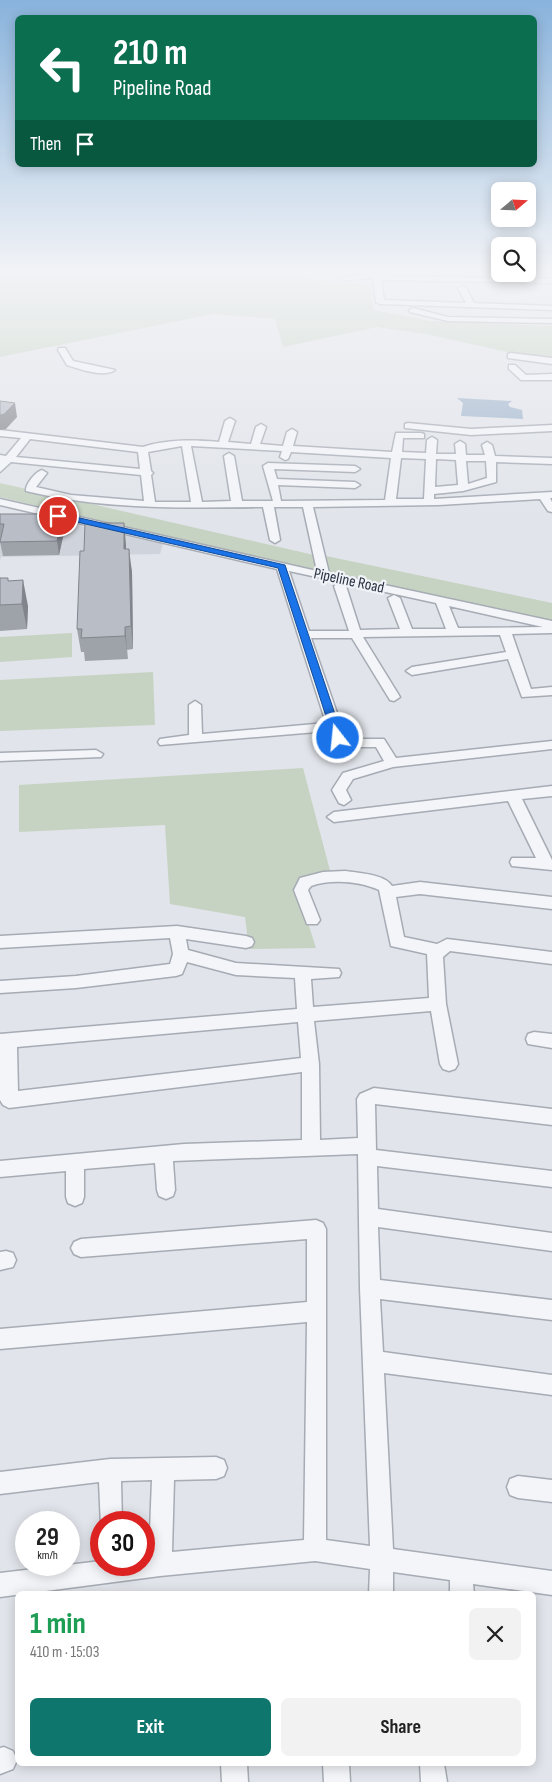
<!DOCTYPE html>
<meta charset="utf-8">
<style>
body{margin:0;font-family:"Sofia Sans Condensed",sans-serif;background:#f2f2f2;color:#222;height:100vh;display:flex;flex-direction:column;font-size:19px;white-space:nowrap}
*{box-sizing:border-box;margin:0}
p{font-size:16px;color:#767676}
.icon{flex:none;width:28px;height:28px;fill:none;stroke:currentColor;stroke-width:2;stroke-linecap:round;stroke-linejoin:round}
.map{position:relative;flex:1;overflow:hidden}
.drawer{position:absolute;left:15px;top:1591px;width:521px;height:175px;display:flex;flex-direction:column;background:#fff;border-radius:8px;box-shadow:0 2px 12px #0003}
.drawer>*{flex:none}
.banner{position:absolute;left:15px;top:15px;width:522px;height:152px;border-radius:8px;box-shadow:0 2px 12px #0003;background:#0b6e4f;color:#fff;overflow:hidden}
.needle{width:32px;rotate:71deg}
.fabs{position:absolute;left:491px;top:182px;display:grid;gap:10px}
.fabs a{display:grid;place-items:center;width:45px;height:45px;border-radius:8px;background:#fff;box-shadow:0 2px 12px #0003;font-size:25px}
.speed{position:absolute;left:15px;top:1511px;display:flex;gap:10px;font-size:25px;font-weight:700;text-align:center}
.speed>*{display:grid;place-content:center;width:65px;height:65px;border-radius:50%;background:#fff;box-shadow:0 2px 12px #0003;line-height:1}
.speed small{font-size:12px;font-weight:400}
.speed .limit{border:8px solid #d22;background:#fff;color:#111}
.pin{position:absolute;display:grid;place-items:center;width:42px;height:42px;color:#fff;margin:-21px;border:2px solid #fff;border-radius:50%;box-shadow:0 1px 5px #0007}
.me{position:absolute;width:55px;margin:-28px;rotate:344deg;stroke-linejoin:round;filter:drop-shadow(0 0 4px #0008)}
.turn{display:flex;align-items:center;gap:18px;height:105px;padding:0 15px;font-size:22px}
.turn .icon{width:65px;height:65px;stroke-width:2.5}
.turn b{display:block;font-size:35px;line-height:42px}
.then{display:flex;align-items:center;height:48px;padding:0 15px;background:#0003;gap:10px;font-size:19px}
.round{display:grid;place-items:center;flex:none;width:52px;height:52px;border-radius:8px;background:#f2f2f2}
.headline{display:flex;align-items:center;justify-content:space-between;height:85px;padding:0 15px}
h1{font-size:30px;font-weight:700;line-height:38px;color:#1e9e55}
.action{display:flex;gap:10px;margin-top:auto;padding:10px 15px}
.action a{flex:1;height:58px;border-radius:8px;background:#0f766e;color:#fff;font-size:20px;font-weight:700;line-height:58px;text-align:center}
.action a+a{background:#f2f2f2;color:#222}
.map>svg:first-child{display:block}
.built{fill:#cfd3db}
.green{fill:#c6d3c2}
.water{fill:#9bb1ca}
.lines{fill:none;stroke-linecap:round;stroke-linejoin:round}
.minor-casing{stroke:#a6abb4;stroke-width:3}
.minor{fill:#f3f5f8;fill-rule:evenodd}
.wall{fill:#9ea3aa}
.shaded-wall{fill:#81848b}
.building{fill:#b8bdc6;stroke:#81848b}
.route{fill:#1a73e8;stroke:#114b97}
.labels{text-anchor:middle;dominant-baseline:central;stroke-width:4.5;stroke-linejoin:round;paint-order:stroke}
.far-street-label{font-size:16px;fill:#293141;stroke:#f0f3f7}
</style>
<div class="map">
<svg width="552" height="1782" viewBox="0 0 552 1782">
<rect width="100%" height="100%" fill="#e1e4ea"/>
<path class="built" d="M66,523L163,544L160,554L1,557L0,561V525Z"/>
<g class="green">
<path d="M0,273H234L369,285L374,310L430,321L552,326V357L507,352L426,334L377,327L283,347L275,319L213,314L0,357Z"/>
<path d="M0,483L314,555L317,570L163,536L0,497Z"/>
<path d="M326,556L552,603V622L329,572Z"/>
<path d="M72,633V657L0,662V637Z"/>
<path d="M153,672L155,725L0,731V680Z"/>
<path d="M303,768L333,882L296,885L316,948L249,949L245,917L170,904L165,825L19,832V785Z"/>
</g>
<path class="water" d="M457,398L512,401L508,404L510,407L522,410L523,419L461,416L463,403Z"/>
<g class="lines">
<defs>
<g id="minor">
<path d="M372,273H385L388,276L552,279V283L381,280L384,300L466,303L458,288L462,286H465L474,303L552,306V310L380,304L376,302L373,278L344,280L340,278Z"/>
<path d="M413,308L448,317L552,319V323L448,321L410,312L409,310Z"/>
<path d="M59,348H65L73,361L115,370C104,378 79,369 67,365L58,350Z"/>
<path d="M511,353L552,358V364L508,358V354Z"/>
<path d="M509,365H515L526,375L552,374V380H521L509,369Z"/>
<path d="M230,418L235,421L228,442L251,444L256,427L261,424L266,427L260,444L283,446L287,432L292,429L297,432L293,446L392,452L396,433H421L424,434V438H403L402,452L426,453L427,440L432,437L437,440L436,454H456L455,444L460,441L465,444L466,455H485L482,445L487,442L492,445L495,456L552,458V464L496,462V482L463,491L434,494V499L552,492V498H550L552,502V512L548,511L540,499L439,505L313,507L329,573L552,621V633L512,634L531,689L552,687V695L522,697L508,659L412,675L406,671L412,667L506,652L500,635L363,637L400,697L394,701L390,700L352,638H311L346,739H384L396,758L552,741V749L393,767L353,779L346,790L351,800L344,805L339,803L332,790L343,773L384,761L376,747H338L332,741L329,731L160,745L158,742L160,739L189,735V705L195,701L201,705L202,734L326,723L277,569L0,505V499L317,571L303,507H274L280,540L275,543L270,540L263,507C184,508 104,510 26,491C25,485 35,472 42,470L47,473L36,487L71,495L144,501L141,475L11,462L0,472V455L6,456L21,438L0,436V430L143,447C168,439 193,440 219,442L225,421ZM30,439L138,452L140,469L16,457ZM182,446L191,502H155L151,475L153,473L151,471L148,452ZM191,446L282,451L280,457L285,460L288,459L291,452L391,458L385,500L281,501L278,485L355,488L360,485L355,482L277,479L274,469L355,472L360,469L355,466L268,463L263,466L273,501H242L234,456L229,453L224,456L231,501L202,502ZM401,458L426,459L424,499H396ZM436,459L456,460L458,485L435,487ZM466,461H486L487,478L468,484ZM289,571L436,603L446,629H412L400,598L394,595L388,598L400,629L360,630L346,586L340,583L334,586L349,631H309ZM449,606L543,627L458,628Z"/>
<path d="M408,423L471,429L552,425V431L471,435L405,428V424Z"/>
<path d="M96,750L103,754L101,757L0,761V753Z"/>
<path d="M552,786V796L522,799L552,860V870L512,866L510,862L512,858H536L508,801L334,822L327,817L334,812Z"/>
<path d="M345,871C358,873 385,874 392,886L420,882L552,897V909L420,894L396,897L404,937L437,944L447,939L552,952V964L450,951L443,957L446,1004L458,1064L455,1069L449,1071L443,1069L440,1064L431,1011L314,1021L319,1064L320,1140L358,1138L357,1099L360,1094L374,1088L552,1109V1125L375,1104L376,1150L552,1171V1187L377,1166L378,1209L552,1233V1251L378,1227L380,1280L552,1300V1320L380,1299L383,1352L552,1375V1395L384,1373L393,1549L552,1571V1595L473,1584L474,1594H450V1580L393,1572V1594H369L370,1569L315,1561L160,1576L0,1597V1573L101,1561V1565H144V1556L149,1555L152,1480L121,1481L122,1522H101V1526L99,1482L0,1494V1472L110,1459L216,1457L224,1460L227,1468L224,1476L216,1479L174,1480L172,1552L304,1540L307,1322L0,1349V1329L307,1302V1239L81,1257L74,1254L71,1248L74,1242L81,1239L316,1220L323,1223L326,1229V1540L370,1546L360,1288L358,1154L173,1161L175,1190L173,1196L166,1199L159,1196L157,1190L155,1163L84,1169V1197L82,1203L75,1206L68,1203L66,1197V1171L0,1177V1161L184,1144L302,1140V1072L9,1108L3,1105L0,1100V1034L297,1009L295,978L236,975L187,962L182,974L176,976L76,988L0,993V981L76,976L170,964L173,954L170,938L0,948V936L177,926L246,936L252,938L254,942L252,946L246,948L186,939L188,950L236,963L339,969L341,973L339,977L311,979L313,1007L429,998L427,954L391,946L379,890C359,881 331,879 311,886L308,890L320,920L317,924H307L294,890L300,878L323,872ZM298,1022L301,1058L18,1091L17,1047Z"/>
<path d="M534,1032L552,1034V1048L528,1044L526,1039L528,1034Z"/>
<path d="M6,1251L13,1253L16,1260L13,1267L0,1270V1252Z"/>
<path d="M518,1476L552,1480V1502L518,1498L510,1495L507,1487L510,1479Z"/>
<path d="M4,1747L13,1751L17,1760L13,1769L0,1774V1748Z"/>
<path d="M221,1764H247L248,1782H222Z"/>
<path d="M323,1764H349L350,1782H324Z"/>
<path d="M420,1764H444L447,1782H421Z"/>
</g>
</defs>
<use href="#minor" class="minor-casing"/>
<use href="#minor" class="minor"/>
</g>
<g class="wall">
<path d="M0,514L65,528L59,555L3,556L0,542L1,538H0Z"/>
<path d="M126,545V549L132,572L133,649L127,650L128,659L85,661L84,652H81L77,629Z"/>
<path d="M0,578L9,581L28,606L27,629L0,631Z"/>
</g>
<g class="shaded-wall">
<path d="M15,403L17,417L6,429L0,430V415Z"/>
<path d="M63,514L65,528L59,555L57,541Z"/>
<path d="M124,523L126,545V572L124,549Z"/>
<path d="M129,549L132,572L133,649L131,626Z"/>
<path d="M23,580L28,606L27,629L22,604Z"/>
<path d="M125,627L127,650L128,659L125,636Z"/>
</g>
<g class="building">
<path d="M0,401L15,403L4,414L0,415Z"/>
<path d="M0,514H63L57,541L0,542L4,524H0Z"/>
<path d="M85,523H124V549H129L131,626L125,627V636L81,638L82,629H77L80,551H84Z"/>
<path d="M0,578H8V581L23,580L22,604L0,605Z"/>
</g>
<linearGradient id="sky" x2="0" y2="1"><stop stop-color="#89b3dc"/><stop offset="0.52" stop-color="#f2f3f6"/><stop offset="1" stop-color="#f2f3f6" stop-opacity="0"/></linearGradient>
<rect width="552" height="522" fill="url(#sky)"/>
<path class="route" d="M58,513L285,565L343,738L342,741H335L333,738L278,568L55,517L54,516Z"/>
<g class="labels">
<g class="far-street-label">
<text transform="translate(349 581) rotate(12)">Pipeline Road</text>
</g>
</g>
</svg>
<div class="fabs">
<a><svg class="needle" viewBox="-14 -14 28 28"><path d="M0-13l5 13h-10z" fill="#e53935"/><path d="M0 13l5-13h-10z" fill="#767676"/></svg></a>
<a><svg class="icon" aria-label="search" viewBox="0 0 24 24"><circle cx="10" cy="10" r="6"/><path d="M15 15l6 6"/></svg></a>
</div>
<div class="speed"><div>29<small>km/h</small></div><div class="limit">30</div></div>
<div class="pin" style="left:58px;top:516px;background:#d93025"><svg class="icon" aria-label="arrive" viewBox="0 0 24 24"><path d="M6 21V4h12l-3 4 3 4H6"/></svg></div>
<svg class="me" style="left:338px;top:738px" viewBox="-20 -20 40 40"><circle r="17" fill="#1a73e8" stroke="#fff" stroke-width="3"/><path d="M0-11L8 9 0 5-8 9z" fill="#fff"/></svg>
<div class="banner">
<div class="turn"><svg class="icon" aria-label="left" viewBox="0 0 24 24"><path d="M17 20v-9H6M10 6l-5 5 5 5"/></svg><div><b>210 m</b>Pipeline Road</div></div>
<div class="then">Then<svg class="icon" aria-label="arrive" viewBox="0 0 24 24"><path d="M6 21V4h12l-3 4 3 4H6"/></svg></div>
</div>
<section class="drawer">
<div class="headline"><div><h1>1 min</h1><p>410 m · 15:03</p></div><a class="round"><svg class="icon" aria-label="close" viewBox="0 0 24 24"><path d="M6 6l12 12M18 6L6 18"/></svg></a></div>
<div class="action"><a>Exit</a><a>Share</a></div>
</section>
</div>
